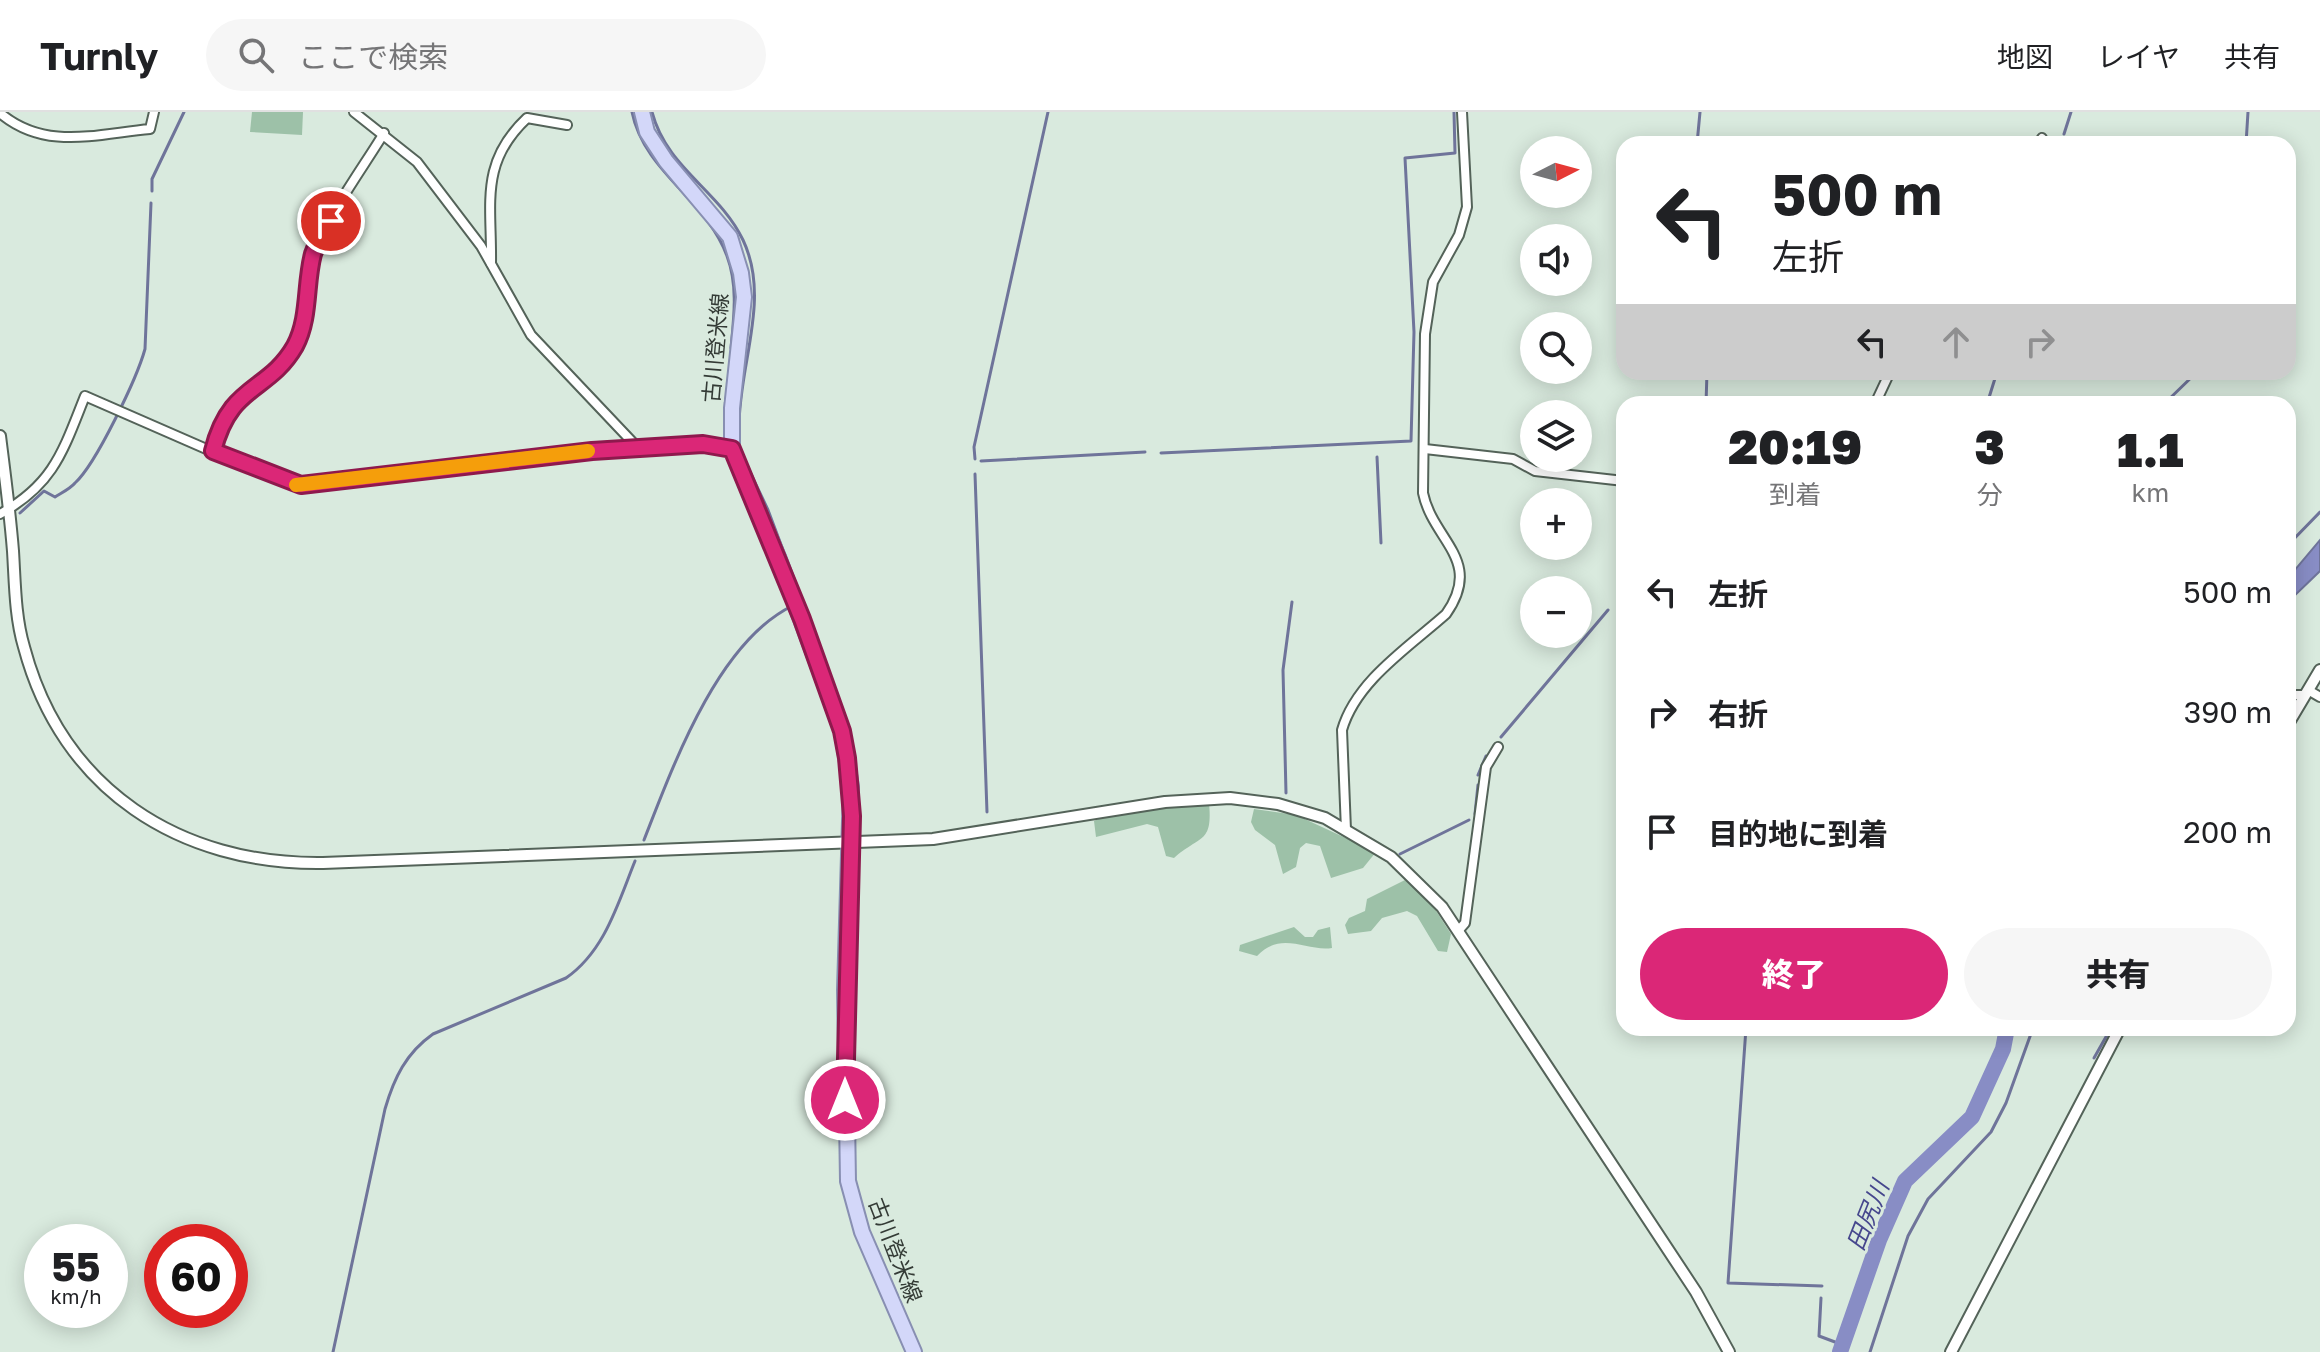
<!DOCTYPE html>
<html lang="ja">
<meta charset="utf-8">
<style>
body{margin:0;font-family:"Golos Text","Noto Sans JP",sans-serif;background:#f6f6f6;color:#202124;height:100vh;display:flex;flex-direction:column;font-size:30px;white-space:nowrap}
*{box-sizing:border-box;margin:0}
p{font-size:26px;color:#757577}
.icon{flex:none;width:44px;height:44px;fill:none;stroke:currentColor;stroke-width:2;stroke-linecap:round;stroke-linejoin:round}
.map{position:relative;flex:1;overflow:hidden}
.sheet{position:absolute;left:1616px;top:284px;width:680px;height:640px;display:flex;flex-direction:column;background:#fff;border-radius:24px;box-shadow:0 4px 20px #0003}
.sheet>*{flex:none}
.hud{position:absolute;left:1616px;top:24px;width:680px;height:244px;border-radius:24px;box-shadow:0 4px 20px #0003;background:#fff;color:#202124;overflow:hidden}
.needle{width:52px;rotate:84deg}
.fabs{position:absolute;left:1520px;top:24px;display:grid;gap:16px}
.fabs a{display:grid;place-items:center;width:72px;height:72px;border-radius:50%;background:#fff;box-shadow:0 4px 20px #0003;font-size:40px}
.speed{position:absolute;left:24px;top:1112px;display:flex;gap:16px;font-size:40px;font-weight:700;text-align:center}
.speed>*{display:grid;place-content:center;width:104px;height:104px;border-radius:50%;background:#fff;box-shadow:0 4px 20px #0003;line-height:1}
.speed small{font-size:20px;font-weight:400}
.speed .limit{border:12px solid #d22;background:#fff;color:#111}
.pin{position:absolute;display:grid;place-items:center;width:68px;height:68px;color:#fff;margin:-34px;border:4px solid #fff;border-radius:50%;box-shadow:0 2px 8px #0007}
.me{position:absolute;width:88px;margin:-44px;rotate:0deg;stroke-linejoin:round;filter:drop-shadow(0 0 6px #0008)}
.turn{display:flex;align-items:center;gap:28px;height:168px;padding:0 24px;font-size:36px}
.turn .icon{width:104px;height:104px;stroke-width:2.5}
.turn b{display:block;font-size:56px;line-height:68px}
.lanes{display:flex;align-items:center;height:76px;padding:0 24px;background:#0003;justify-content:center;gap:40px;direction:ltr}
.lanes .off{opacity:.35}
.eta{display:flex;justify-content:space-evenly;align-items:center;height:136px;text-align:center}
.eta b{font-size:48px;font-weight:800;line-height:56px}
.action{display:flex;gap:16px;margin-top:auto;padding:16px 24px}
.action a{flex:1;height:92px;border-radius:48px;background:#db2777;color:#fff;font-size:32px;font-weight:800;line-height:92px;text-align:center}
.action a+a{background:#f6f6f6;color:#202124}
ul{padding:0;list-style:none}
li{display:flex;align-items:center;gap:24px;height:120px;padding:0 24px}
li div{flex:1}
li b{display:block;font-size:30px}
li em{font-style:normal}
header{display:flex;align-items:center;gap:48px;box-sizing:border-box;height:112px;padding:0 40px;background:#fff;border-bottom:2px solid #e0e0e0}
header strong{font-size:38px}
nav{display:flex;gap:44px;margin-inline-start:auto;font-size:28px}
.search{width:560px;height:72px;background:#f6f6f6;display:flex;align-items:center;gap:20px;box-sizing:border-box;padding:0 28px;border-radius:44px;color:#757577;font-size:30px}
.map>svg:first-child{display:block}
.green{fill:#9dc1a8}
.water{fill:#888dc5;stroke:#6f749a;stroke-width:2}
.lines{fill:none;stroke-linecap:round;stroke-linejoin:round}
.stream{stroke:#6f749a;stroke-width:3}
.river{stroke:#888dc5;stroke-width:16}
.minor-casing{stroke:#546359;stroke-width:12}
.tertiary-casing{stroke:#546359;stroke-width:14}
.primary-casing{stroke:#888fb2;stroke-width:18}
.minor{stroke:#fff;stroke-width:8}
.tertiary{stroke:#fff;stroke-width:10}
.primary{stroke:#d3d7f9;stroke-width:14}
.route-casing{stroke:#8e194d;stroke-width:20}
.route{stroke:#db2777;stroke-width:14}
.slow{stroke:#f59e0b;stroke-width:14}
.labels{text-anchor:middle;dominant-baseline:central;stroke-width:6;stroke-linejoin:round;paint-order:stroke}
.street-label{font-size:22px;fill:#343b36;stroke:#d9eade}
.water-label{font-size:24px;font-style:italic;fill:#46478d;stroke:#d9eade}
</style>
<header>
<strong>Turnly</strong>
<div class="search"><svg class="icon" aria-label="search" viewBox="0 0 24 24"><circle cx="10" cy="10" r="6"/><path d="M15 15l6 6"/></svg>ここで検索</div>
<nav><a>地図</a><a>レイヤ</a><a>共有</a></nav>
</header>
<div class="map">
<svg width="2320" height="1240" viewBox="0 0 2320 1240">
<rect width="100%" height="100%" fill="#d9eade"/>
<g class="green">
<path d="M252,0H303L302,23L250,20Z"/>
<path d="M1209,691C1213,732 1200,723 1174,746L1166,744L1158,715L1147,712L1096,725L1094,709L1105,704Z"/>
<path d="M1254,697L1296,703L1376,740L1363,756L1331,766L1320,734L1306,731L1300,736L1296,755L1283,762L1275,733L1255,718L1251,710Z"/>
<path d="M1405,768L1433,794L1451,822L1447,840L1438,839L1417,804L1407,799L1382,806L1371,819L1348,822L1345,813L1349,806L1365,799L1367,787Z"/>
<path d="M1294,815L1305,825H1313L1318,818L1330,815L1332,836C1307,840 1281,818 1257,844L1239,839L1240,833Z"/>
</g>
<path class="water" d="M2320,428V459L2288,490V466Z"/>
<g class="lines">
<g class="stream">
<path d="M632,0C644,60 707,88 727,144C738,173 734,205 731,236"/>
<path d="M652,0C667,57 719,78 743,128C771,187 739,252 739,314"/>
<path d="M2064,22L2071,0"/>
<path d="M1697,32L1700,0"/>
<path d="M2246,32L2248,0"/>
<path d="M152,79V67L184,0"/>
<path d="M1706,292L1707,260"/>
<path d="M1987,292L1997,260"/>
<path d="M2164,292L2197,260"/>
<path d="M725,308L726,329"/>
<path d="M741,341L768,398L795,470"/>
<path d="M1161,341L1411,329L1414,220L1405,46L1455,41L1454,0"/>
<path d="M1377,345L1381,431"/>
<path d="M975,347L974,335L1048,0"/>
<path d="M981,349L1145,340"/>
<path d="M975,362L987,700"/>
<path d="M20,401L44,379L55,385C61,381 70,377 75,371C96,352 137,266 145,237L151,91"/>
<path d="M2288,433L2320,400"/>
<path d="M1501,625L1608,498"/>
<path d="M1478,663L1486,644"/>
<path d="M1286,681L1283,558L1292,490"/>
<path d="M1475,702L1478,673"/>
<path d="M644,728C673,654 717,531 792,494"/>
<path d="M1400,742L1469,708"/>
<path d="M1746,916L1728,1171L1822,1174"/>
<path d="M2094,946L2111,916"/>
<path d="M1821,1186L1819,1224L1843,1233"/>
<path d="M333,1240L385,997C394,966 406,941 433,922L566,866C605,839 618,791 635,749"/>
<path d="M1870,1240L1908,1124L1928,1087L1991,1020L2006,991L2033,916"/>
</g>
<path class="river" d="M1840,1240L1879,1128L1905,1069L1972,1005L2003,937L2007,916"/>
<defs>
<g id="minor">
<path d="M354,0L417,50L481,134L531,223L638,336"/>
<path d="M0,1C45,39 96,22 150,17L154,0"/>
<path d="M2038,32L2042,26"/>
<path d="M491,151C492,92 479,51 527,6L567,13"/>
<path d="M1875,292L1890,260"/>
<path d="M1425,337L1513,347L1535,359L1624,369"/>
<path d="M213,339C230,272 266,282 294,235C310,208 306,174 313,144C320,115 366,51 384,21"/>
<path d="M0,402C54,372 63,339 85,284L227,346L301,373L592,339L703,332L732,337"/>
<path d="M2308,578L2320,585"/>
<path d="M2288,583H2305"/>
<path d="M1346,718L1342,618C1356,569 1409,535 1446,502C1484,448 1433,429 1423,381L1425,222L1433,170L1459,123L1467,95L1462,0"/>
<path d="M1458,819L1465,811L1486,655L1498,635"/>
</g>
<g id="tertiary">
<path d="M0,324C5,363 10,401 13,439C15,471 15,505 24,535C62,678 180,753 323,751L933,727L1165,690L1230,686L1278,692L1325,706L1391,745L1442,795L1696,1180L1729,1240"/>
<path d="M2288,612L2320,558"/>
<path d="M1951,1240L2120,916"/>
</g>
<path id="primary" d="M642,0L647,20L666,49L730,125L741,161L744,185L732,296V337L778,445L828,580L842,619L851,675L845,878L848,1069L862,1120L914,1240"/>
</defs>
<use href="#minor" class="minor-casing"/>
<use href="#tertiary" class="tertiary-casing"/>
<use href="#primary" class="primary-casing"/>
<use href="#minor" class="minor"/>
<use href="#tertiary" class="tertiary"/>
<use href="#primary" class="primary"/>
</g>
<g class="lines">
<defs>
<path id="route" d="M331,109C324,120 317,130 313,142C305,172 310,206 295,234C268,281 230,271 213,339L301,373L592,339L703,332L732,337L802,507L842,619L847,646L852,704L845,988"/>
</defs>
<use href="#route" class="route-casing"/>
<use href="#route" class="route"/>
<path class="slow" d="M296,373L588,339"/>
</g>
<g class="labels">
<g class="street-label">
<text transform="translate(715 236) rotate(-85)">古川登米線</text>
<text transform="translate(896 1138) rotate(69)">古川登米線</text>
</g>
<g class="water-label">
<text transform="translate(1867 1103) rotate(-68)">田尻川</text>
</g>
</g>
</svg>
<div class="fabs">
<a><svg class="needle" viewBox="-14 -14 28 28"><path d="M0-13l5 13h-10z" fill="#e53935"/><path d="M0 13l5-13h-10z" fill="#757577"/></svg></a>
<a><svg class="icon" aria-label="sound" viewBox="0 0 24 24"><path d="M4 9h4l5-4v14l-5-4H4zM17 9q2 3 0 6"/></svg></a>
<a><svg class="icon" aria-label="search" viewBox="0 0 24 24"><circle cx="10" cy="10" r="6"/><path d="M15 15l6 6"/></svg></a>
<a><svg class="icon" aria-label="layers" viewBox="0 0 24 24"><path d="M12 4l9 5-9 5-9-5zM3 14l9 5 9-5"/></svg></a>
<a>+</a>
<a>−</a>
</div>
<div class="speed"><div>55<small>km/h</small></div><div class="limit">60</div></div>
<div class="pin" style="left:331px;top:109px;background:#d93025"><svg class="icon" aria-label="arrive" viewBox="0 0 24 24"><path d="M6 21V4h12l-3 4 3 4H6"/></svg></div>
<svg class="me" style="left:845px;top:988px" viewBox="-20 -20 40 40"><circle r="17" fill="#db2777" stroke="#fff" stroke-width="3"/><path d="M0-11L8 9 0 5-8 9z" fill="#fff"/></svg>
<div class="hud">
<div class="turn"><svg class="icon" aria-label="left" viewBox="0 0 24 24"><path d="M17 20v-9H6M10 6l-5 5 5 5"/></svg><div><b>500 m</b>左折</div></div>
<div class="lanes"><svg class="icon" aria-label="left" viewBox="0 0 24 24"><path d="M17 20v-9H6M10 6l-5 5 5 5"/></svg><svg class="icon off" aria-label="ahead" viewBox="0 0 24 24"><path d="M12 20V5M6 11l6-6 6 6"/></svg><svg class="icon off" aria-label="right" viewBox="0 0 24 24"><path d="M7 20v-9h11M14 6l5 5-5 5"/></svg></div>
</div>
<section class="sheet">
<div class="eta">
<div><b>20:19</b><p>到着</p></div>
<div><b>3</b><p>分</p></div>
<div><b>1.1</b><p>km</p></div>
</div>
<ul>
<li><svg class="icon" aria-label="left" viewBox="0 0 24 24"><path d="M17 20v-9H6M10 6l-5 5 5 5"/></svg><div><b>左折</b></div><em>500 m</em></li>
<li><svg class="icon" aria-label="right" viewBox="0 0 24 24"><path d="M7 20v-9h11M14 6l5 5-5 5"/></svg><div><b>右折</b></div><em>390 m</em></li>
<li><svg class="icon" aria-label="arrive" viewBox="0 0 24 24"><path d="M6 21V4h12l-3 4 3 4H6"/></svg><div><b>目的地に到着</b></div><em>200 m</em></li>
</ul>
<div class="action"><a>終了</a><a>共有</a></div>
</section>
</div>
